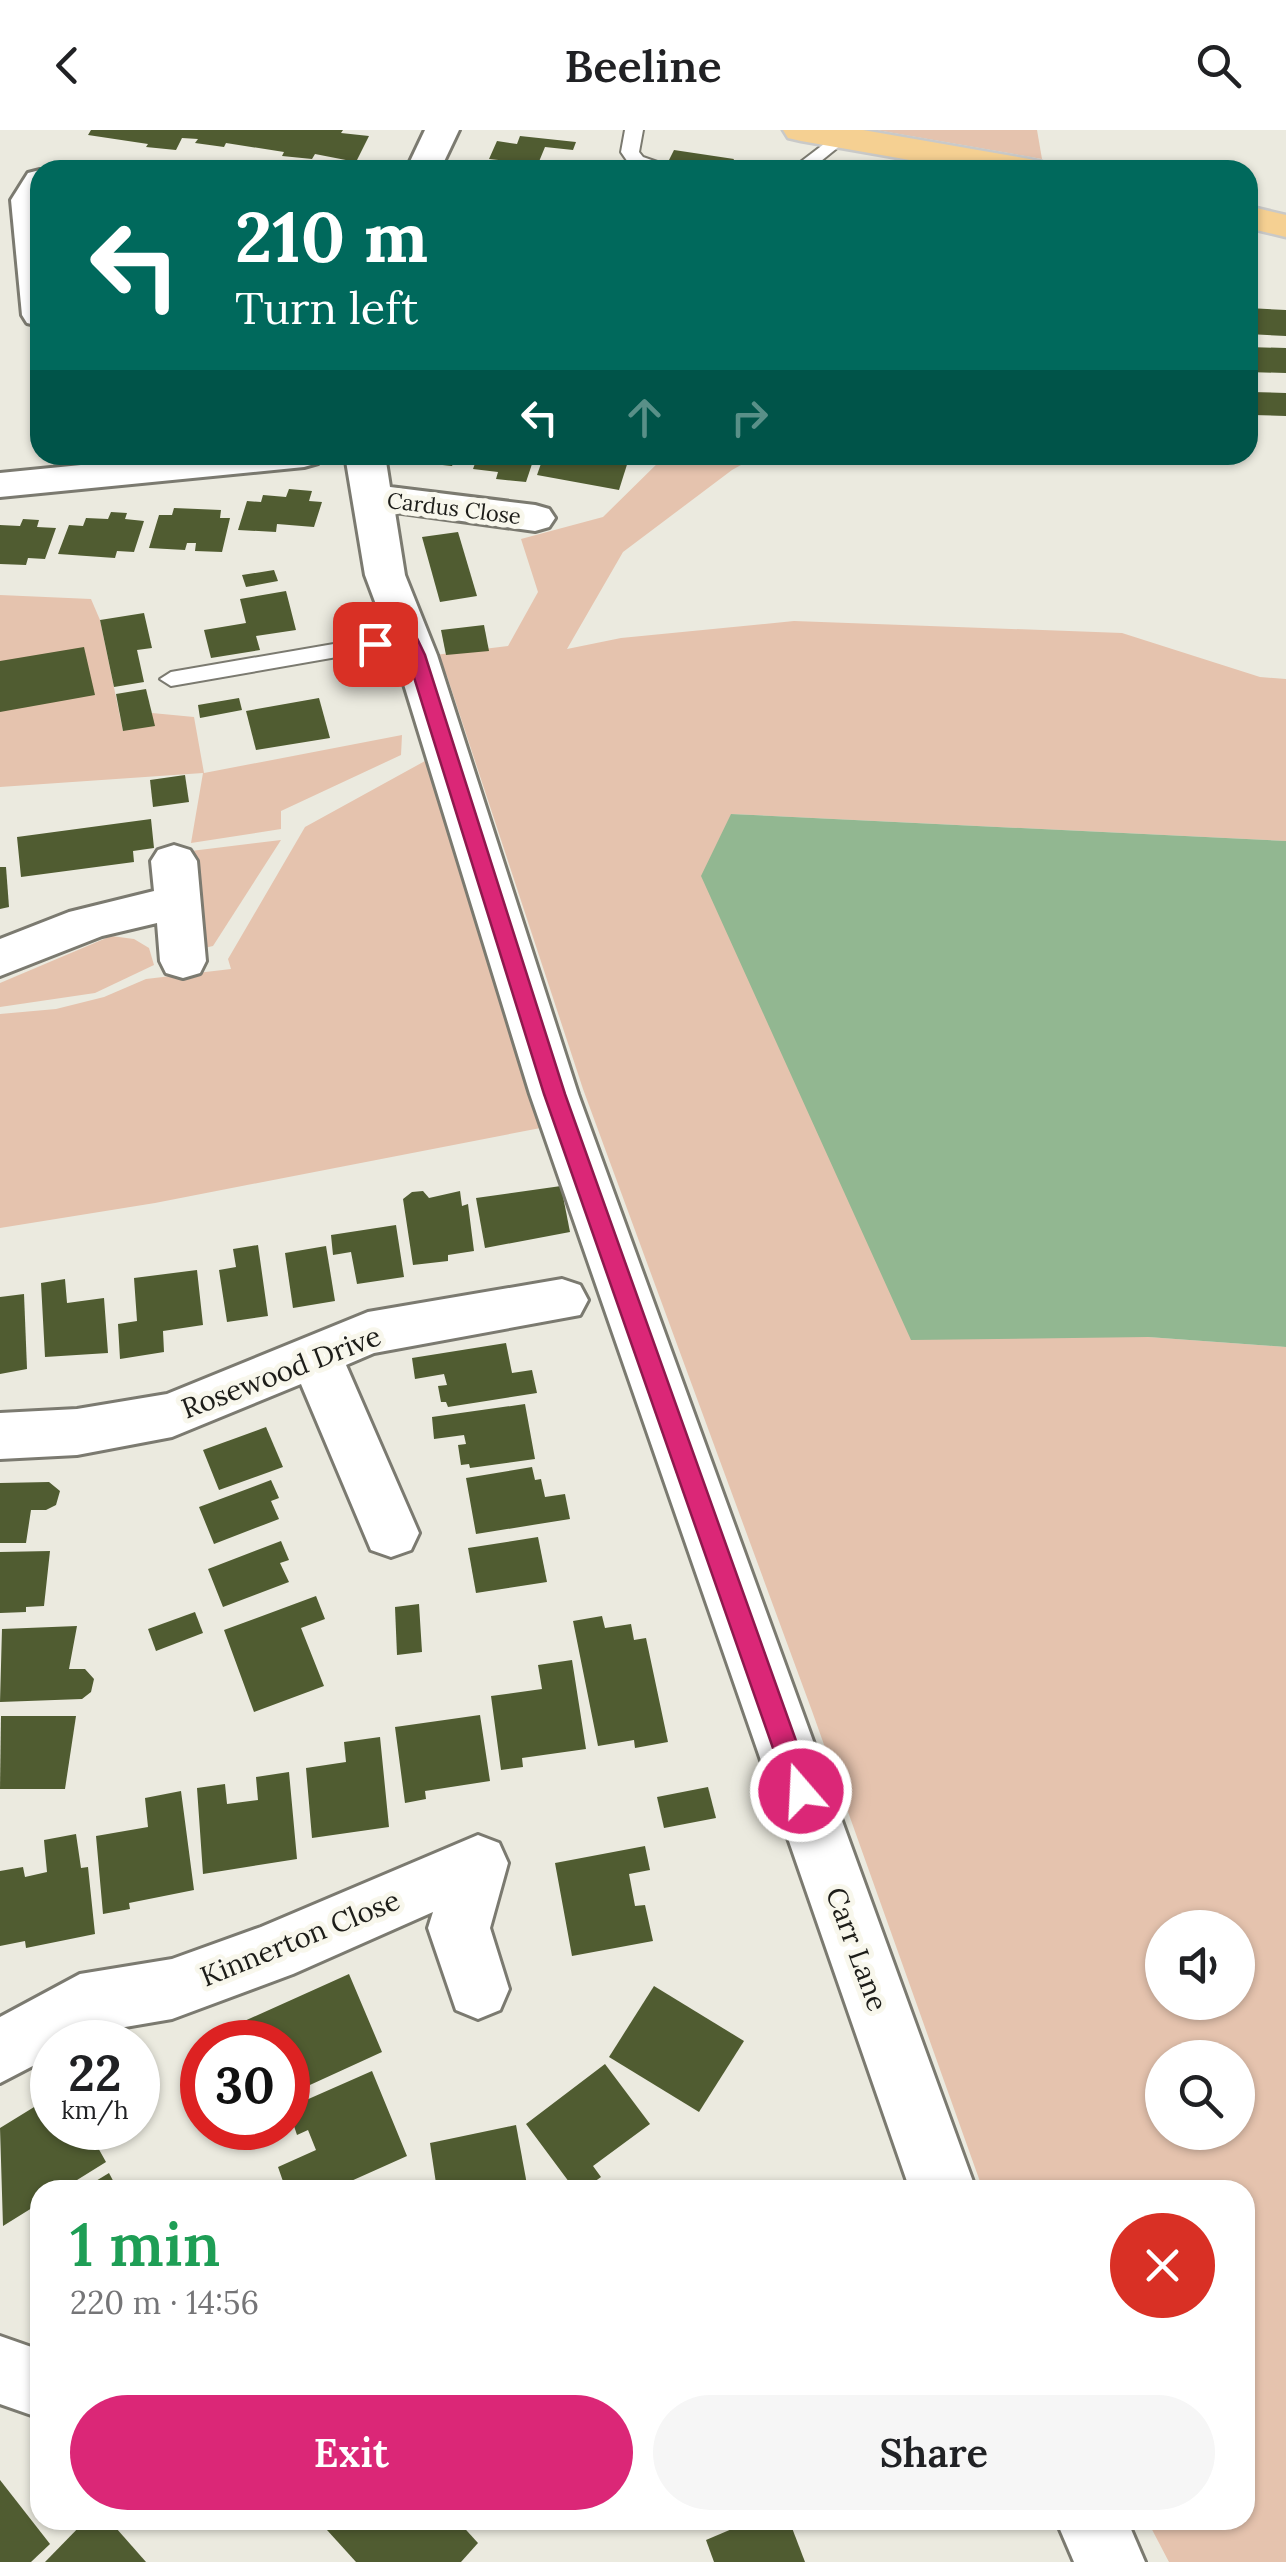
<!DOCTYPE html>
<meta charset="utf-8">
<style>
body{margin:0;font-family:Lora,serif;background:#f6f6f6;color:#202124;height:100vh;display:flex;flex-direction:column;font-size:38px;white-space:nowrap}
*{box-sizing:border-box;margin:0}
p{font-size:32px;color:#757577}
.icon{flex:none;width:55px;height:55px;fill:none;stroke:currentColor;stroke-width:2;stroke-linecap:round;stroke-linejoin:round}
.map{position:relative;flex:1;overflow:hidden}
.drawer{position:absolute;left:30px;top:2050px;width:1225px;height:350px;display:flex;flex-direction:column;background:#fff;border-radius:30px;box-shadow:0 2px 8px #0004}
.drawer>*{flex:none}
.top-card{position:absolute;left:30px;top:30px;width:1228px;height:305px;border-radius:30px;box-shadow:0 2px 8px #0004;background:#00695c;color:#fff;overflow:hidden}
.buttons{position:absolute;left:1145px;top:1780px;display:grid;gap:20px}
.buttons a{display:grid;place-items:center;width:110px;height:110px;border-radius:50%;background:#fff;box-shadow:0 2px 8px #0004;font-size:50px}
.speed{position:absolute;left:30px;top:1890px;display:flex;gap:20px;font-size:50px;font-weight:700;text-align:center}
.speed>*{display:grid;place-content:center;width:130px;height:130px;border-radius:50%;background:#fff;box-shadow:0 2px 8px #0004;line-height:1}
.speed small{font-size:25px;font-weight:400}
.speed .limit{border:15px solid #d22;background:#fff;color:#111}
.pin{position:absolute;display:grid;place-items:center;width:85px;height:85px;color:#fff;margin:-42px;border-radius:20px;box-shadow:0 5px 15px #0006}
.me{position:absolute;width:110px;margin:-55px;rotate:341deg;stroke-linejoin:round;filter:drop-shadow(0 0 8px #0008)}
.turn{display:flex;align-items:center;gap:35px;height:210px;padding:0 40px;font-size:45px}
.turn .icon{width:130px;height:130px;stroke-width:2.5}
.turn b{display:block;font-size:70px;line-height:85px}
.lanes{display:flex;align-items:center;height:95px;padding:0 40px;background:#0003;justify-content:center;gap:50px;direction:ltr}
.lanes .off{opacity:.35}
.round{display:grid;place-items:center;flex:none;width:105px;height:105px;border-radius:52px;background:#f6f6f6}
.overview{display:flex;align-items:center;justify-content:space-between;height:170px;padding:0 40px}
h1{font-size:60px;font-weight:600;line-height:75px;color:#1e9e55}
.cta{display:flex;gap:20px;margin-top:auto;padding:20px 40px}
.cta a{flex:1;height:115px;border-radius:60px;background:#db2777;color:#fff;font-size:40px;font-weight:600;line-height:115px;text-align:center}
.cta a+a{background:#f6f6f6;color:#202124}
header{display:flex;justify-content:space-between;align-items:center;height:130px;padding:0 40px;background:#fff;font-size:45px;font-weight:600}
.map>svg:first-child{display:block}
.green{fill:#e5c3ae;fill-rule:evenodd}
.water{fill:#92b791}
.building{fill:#505c31}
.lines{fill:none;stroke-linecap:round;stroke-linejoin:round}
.service-casing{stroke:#7b7a70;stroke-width:4}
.minor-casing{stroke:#7b7a70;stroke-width:6}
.primary-casing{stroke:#c9c9c8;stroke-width:5}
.service{fill:#fff;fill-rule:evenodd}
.minor{fill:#fff;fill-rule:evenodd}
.primary{fill:#f5d092;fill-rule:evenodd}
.route{fill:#db2777;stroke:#8e194d;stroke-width:2.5}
.labels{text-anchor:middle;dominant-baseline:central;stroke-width:10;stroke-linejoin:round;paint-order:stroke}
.far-street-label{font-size:22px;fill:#1d1d19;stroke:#f8f7ec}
.street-label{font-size:28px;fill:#1d1d19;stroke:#f8f7ec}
</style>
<header><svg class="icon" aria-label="back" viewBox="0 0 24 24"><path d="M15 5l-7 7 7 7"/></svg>Beeline<svg class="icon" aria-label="search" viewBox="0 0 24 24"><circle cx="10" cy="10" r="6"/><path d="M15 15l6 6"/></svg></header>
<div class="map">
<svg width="1286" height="2432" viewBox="0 0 1286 2432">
<rect width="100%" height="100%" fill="#ebeadf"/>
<g class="green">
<path d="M876,0H1037L1042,29Z"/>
<path d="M666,325H759L732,340L623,422L567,519L621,508L794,491L1122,503L1260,547L1286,549V711L731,684L1148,1207L1286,1217V2432H1169L1147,2390H1245V2060H983L812,1581L583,959L447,546L435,525L508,516L538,462L521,409L603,387ZM1162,1798H1238V1872H1162ZM1162,1928H1238V2002H1162Z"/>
<path d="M0,465L91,469L100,490L123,601L152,583L194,587L204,643L402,605L401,625L281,681V699L191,713L203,643L0,657Z"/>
<path d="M425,631L551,996L155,1073L0,1098V884L56,879L104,867L146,849L231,839L228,829L305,697Z"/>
<path d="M281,710L213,816L204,818L191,721Z"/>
<path d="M111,806L134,809L149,818L154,835L95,863L0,877V853Z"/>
</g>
<path class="water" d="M731,684L1286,711V1217L1148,1207L911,1210L701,746Z"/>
<g class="building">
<path d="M91,0H343L341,3L369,6L356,32L315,24L312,29L282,26L284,22L226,13L224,17L195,13L198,9L182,8L176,20L146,17L148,14L88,5Z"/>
<path d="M520,6L576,12L573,20L545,17L538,34L489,29L497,11L517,14Z"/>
<path d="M674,20L734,29L729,40H664Z"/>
<path d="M1248,178L1286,180V206L1248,204Z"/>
<path d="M1248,217L1286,218V243L1248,242Z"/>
<path d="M1251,262L1286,263V286L1253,285Z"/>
<path d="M417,325H457L452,336L414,332Z"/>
<path d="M478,325H515L514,329L533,331L526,352L496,349L498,342L473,339Z"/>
<path d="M544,325H630L619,360L537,345Z"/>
<path d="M289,359L312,361L309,371L322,372L314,397L277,394L276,402L238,400L247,371L261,372L263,365L286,367Z"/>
<path d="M174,378L221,380L220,388H230L222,422L195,421L196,413H187L185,420L149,418L159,385H172Z"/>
<path d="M111,382L127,383L125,389L144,391L134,422L117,421L115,428L58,424L69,395L83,396L86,388L108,389Z"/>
<path d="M23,389L39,390L37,397L56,398L45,429L28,428L26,435L0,434V395L20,396Z"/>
<path d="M458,402L477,466L440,472L422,407Z"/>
<path d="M274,440L278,451L246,457L242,445Z"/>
<path d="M286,461L296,500L256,506L260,520L211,528L204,500L246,493L240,469Z"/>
<path d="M144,483L152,518L137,520L144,552L114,557L100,490Z"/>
<path d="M484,495L489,521L446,525L441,500Z"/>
<path d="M84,517L95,565L0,582V531Z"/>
<path d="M146,559L155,596L123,601L116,564Z"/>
<path d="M239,568L242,580L200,588L198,575Z"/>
<path d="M319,568L330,608L256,620L246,581Z"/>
<path d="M185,645L189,672L153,677L150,650Z"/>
<path d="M151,689L154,718L133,721L134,732L21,747L17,707Z"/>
<path d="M0,737H6L9,777L0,779Z"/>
<path d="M561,1056L570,1102L485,1118L476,1068Z"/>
<path d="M423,1061L429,1068L460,1061L462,1076L468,1074L474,1121L448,1125V1131L413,1135L403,1069L412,1062Z"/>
<path d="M396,1095L404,1147L357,1154L351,1122L333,1125L331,1105Z"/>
<path d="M258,1115L268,1186L227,1192L219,1140L236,1137L233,1119Z"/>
<path d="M326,1116L335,1171L293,1178L285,1123Z"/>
<path d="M197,1140L203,1195L163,1201L164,1222L120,1229L118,1194L137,1191L134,1148Z"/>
<path d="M65,1149L67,1173L104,1168L108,1223L45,1227L41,1153Z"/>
<path d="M24,1164L27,1239L0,1244V1167Z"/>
<path d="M506,1213L512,1243L532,1240L537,1263L448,1277L446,1272H441L438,1256L447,1255L444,1244L415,1249L412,1228Z"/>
<path d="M525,1274L535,1329L470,1338L469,1334L461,1335L458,1315L466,1314L464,1305L434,1309L432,1287Z"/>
<path d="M266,1297L283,1337L219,1360L203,1320Z"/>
<path d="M532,1337L535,1350L541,1349L545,1367L565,1364L570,1389L476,1404L466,1348Z"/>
<path d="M271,1350L279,1368L271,1371L279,1389L214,1414L199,1377Z"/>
<path d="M49,1352L60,1361L56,1375L46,1380H31L26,1413H0V1353Z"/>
<path d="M538,1407L547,1452L476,1463L468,1418Z"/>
<path d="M281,1411L289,1430L280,1433L289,1452L223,1477L208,1439Z"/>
<path d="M50,1421L44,1476L26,1477V1482L0,1483V1422Z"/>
<path d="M316,1466L325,1489L301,1498L324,1556L254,1582L224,1500Z"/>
<path d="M419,1474L422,1522L397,1525L395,1477Z"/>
<path d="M195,1482L203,1503L156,1521L148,1499Z"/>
<path d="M602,1486L605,1498L631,1494L634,1510L646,1508L668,1612L635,1618L634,1610L598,1616L573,1491Z"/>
<path d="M77,1496L69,1539H85L94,1549L91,1562L82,1569L0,1572L2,1499Z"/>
<path d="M572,1530L586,1619L522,1628L523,1637L501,1640L491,1566L542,1559L538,1535Z"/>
<path d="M480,1585L490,1651L425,1661L426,1669L405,1673L395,1597Z"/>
<path d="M1,1586H76L65,1659H0Z"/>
<path d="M380,1607L389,1697L312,1708L306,1638L346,1632L344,1612Z"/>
<path d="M289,1642L297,1729L203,1744L197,1658L225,1654L227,1674L258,1670L256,1647Z"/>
<path d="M708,1657L716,1688L664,1698L657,1667Z"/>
<path d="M181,1661L194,1760L129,1773L130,1779L103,1784L96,1706L148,1697L145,1668Z"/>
<path d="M76,1704L81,1738L88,1737L95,1804L26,1818L25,1811L0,1816V1741L23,1737L25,1747L47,1742L44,1710Z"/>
<path d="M645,1716L650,1740L629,1744L635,1776L645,1775L653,1811L572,1826L555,1733Z"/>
<path d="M349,1844L382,1922L288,1965V1912H238L231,1897Z"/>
<path d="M654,1856L744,1911L699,1982L609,1927Z"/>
<path d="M605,1934L650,1994L593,2036L601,2047L583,2060H575L526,1994Z"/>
<path d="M372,1941L407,2026L331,2060H286L278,2037L316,2020L308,2000L297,2005L288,1978Z"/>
<path d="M52,1966V1998H87L106,2032L61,2060H40V2073L3,2096L0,1998Z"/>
<path d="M516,1995L528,2060H437L430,2013Z"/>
<path d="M109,2043L118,2060H81Z"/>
<path d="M0,2350L50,2414L31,2432H0Z"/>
<path d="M86,2390H109L146,2432H45Z"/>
<path d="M337,2390H457L478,2413L461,2432H356L327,2400Z"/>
<path d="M753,2390H789L805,2432H714L706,2410Z"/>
</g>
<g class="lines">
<defs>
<g id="service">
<path d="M625,0H643L639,22L643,27L680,40H650L630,35L621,22Z"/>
<path d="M841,1L847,2V10L810,40H790Z"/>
<path d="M409,501L420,508L417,513L171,556L160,549L171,542Z"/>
</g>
<g id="minor">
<path d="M425,0H459L440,40H406Z"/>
<path d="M40,40V196L27,193L22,185L11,70L28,43Z"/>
<path d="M182,325H324L318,333L304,337L0,367V343Z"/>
<path d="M345,325H385L390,357L535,375L549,379L555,388L549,397L535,401L395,382L405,445L437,525L578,964L976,2060H910L530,964L395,525L365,445Z"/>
<path d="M174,715L190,720L197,731L206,831L200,843L183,848L166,843L160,831L157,793L102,806L0,846V809L69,782L154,761L151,731L158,720Z"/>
<path d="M562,1149L580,1155L588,1170L580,1185L374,1223L346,1235L419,1403L411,1420L391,1427L371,1420L301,1254L172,1307L77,1325L0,1329V1283L77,1279L167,1264L368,1182Z"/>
<path d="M478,1705L499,1713L508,1733L490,1798L509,1859L500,1880L478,1889L456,1880L428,1798L433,1782L293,1844L172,1889L90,1903L74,1912H52V1926L0,1953V1887L80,1844L172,1829L261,1797Z"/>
<path d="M0,2206L40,2220V2288L0,2274Z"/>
<path d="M1056,2390H1127L1145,2432H1074Z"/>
</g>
<g id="primary">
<path d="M783,0H863L1029,29L1042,32L1047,40H967L801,11L788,8Z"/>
<path d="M1248,76L1286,85V107L1248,98Z"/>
</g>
</defs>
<use href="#service" class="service-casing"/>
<use href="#minor" class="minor-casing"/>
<use href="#primary" class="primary-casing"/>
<use href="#service" class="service"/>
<use href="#minor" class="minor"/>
<use href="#primary" class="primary"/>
</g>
<path class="route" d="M409,502L415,504L425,525L565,964L814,1661L810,1669L801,1673L792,1669L788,1661L544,964L407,525L403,515L375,520L366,514L375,508Z"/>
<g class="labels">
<g class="far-street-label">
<text transform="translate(454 378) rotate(7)">Cardus Close</text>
</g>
<g class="street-label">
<text transform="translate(281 1242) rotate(-21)">Rosewood Drive</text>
<text transform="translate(300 1808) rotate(-22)">Kinnerton Close</text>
<text transform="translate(857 1819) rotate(70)">Carr Lane</text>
</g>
</g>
</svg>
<div class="buttons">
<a><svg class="icon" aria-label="sound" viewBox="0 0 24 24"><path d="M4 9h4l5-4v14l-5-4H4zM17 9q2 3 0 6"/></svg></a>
<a><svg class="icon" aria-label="search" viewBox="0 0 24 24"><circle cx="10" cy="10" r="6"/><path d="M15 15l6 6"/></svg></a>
</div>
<div class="speed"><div>22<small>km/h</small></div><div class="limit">30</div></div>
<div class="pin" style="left:375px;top:514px;background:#d93025"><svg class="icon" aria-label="arrive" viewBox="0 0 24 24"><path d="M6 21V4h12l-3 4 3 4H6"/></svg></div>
<svg class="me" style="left:801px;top:1661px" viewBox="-20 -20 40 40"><circle r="17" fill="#db2777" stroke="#fff" stroke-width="3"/><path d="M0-11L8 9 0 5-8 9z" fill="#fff"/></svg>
<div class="top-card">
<div class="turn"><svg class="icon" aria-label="left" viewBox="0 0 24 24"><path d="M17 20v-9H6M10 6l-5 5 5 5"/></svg><div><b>210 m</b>Turn left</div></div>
<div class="lanes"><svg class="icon" aria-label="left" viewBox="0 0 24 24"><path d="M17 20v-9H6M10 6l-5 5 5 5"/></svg><svg class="icon off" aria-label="ahead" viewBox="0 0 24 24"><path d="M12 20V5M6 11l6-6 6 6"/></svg><svg class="icon off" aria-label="right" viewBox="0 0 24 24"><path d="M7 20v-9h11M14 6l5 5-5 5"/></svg></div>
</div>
<section class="drawer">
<div class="overview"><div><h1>1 min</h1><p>220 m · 14:56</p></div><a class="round" style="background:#d93025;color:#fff"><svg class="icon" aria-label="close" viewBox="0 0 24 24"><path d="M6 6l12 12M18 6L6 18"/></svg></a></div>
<div class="cta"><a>Exit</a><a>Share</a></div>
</section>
</div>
